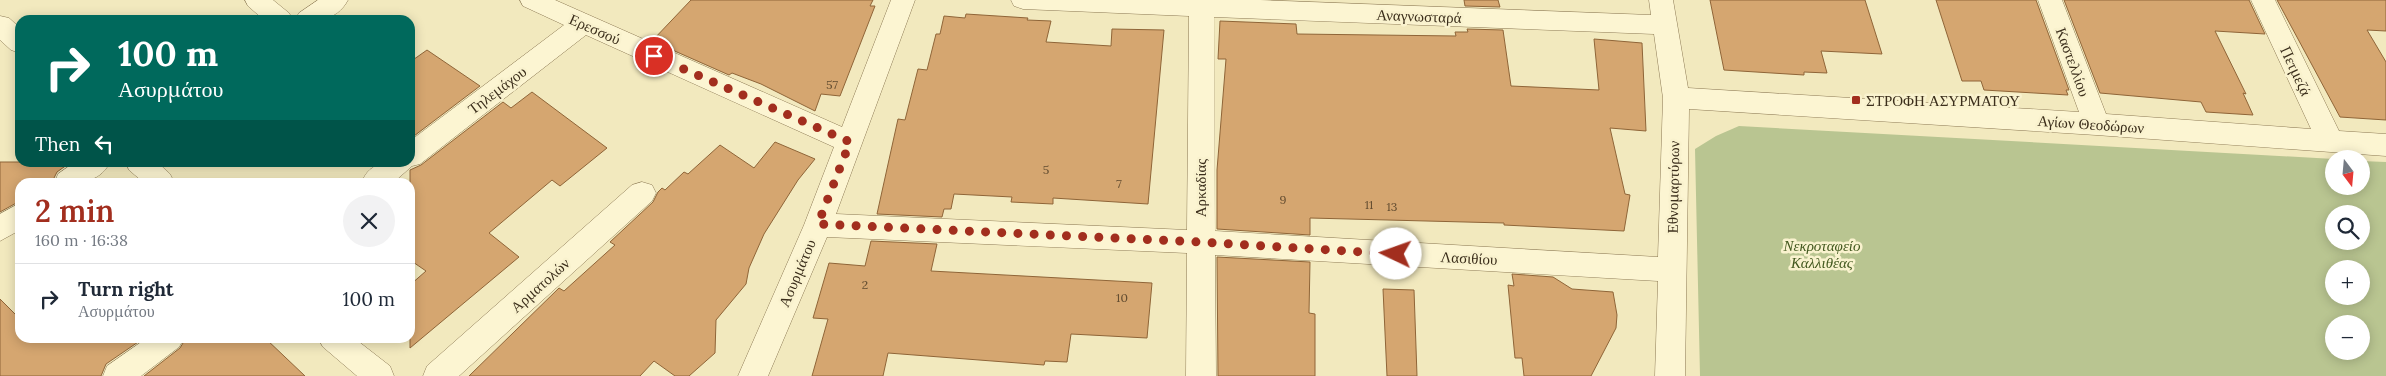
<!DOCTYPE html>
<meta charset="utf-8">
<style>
body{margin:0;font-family:Lora,serif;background:#f2f2f3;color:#1f2937;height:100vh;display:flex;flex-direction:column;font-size:19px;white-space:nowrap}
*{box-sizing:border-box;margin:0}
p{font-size:16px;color:#747a83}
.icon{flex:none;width:28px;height:28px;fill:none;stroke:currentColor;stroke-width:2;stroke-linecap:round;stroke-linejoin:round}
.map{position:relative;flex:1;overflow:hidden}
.side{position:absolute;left:15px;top:178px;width:400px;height:165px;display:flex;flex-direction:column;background:#fff;border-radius:15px;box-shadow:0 2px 12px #0003}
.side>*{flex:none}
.guide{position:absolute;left:15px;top:15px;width:400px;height:152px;border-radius:15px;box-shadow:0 2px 12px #0003;background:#00695c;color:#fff;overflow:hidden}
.needle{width:32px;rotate:164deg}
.controls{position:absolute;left:2325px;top:150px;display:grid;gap:10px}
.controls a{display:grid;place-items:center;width:45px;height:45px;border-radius:50%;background:#fff;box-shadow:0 2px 12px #0003;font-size:25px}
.pin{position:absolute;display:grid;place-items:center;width:42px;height:42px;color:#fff;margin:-21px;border:2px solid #fff;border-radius:50%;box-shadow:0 1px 5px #0007}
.me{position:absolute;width:55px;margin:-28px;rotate:273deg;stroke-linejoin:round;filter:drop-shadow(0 0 4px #0008)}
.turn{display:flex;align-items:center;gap:18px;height:105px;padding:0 20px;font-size:22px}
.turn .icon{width:65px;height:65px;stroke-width:2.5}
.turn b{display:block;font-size:35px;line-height:42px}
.then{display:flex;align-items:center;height:48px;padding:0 20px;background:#0003;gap:10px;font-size:19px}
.round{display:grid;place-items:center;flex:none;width:52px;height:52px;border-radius:26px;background:#f2f2f3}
.summary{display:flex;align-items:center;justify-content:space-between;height:85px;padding:0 20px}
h1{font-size:30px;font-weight:600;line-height:38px;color:#a22e1e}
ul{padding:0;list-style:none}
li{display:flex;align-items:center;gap:15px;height:70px;padding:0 20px;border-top:1px solid #e0e1e3}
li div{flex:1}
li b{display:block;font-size:19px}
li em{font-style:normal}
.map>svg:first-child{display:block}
.cemetery{fill:#b9c591;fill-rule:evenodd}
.building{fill:#d5a670;stroke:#8f6538}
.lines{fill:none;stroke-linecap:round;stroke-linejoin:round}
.minor-casing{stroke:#8d7a55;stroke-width:1}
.minor{fill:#fcf5d2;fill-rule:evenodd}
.route{stroke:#a22e1e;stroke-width:9;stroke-dasharray:0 16.2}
.poi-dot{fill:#a22e1e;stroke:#f9f2ce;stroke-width:2}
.labels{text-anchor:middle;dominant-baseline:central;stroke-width:5;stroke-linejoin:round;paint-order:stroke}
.number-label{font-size:12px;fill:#624c30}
.street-label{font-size:15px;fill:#3b2e1b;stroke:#f9f2ce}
.poi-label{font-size:15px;fill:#3b2e1b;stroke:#f9f2ce;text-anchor:start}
.park-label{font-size:15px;font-style:italic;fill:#43591f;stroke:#f9f2ce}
</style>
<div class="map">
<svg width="2386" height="376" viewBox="0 0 2386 376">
<rect width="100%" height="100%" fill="#f2e9be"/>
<path class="cemetery" d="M1739,126L2334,159V186H2361V161L2386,162V376H1700L1695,149L1716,136ZM2334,214H2361V241H2334ZM2334,269H2361V296H2334ZM2334,324H2361V351H2334Z"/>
<g class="building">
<path d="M691,0H873L870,6H875L840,96L821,94L815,111L761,84L732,73L729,75L652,41Z"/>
<path d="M1464,0H1498L1500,7L1465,6Z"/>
<path d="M1710,0H1865L1882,54L1821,51L1827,73L1804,72V75L1724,70Z"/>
<path d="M1936,0H2036L2069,90H2066L2068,95L1984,90L1981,81H1962Z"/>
<path d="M2064,0H2249L2265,34L2215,31L2246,94L2243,93L2253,115L2206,112L2201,102L2100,93Z"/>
<path d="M2277,0H2386V31L2367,30L2386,62V120L2340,117Z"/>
<path d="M966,14L1028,18L1027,20L1051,21L1046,42L1111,46L1112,29L1164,30L1148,204L1053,198V204L1011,202L1012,197L954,194L951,209H944L942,217L877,214L898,119L905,120L918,69L927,70L936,34H940L944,16L965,18Z"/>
<path d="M1220,21L1296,24L1297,34L1456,36L1455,32H1468L1467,29L1503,30L1511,86L1599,90L1594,39L1642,43L1646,131L1610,128L1625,194L1630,195L1624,231L1504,225V223L1310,218V235L1217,229V170L1226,59H1218Z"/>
<path d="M427,50L480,86L410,139V62Z"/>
<path d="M532,92L607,148L560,186L552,180L489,233L519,257L410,348V285L426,271L410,260V170L421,165L503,102L511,108Z"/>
<path d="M775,142L815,159L798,180L764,234L749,268L746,284L716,320L715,353L689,376H675L654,361L640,376H469L559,288L564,291L615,245L610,242L653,202L658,192L662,188L665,190L684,172L688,174L720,145L754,168Z"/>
<path d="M0,162H71L57,172L52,182H20V201L0,212Z"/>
<path d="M871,241L937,244L931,271L1152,283L1147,338L1071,334L1067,362L1045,361L1044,365L888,353L883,376H812L828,319L813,318L829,263L865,266Z"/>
<path d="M1217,257L1310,262L1309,313L1315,314V376H1218Z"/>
<path d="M1512,274L1553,277L1572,289L1613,292L1617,315L1616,328L1591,376H1524L1522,358H1515L1508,285L1514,286Z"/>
<path d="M1383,289L1414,290L1417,376H1387Z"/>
<path d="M0,299L20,319V338H144L106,364L101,376H0Z"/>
<path d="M186,338H265L305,376H144L180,348Z"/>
</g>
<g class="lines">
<defs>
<g id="minor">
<path d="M245,0H273L289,13L293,20H264L248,6Z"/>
<path d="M318,0H348C336,22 317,20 295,20L299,13Z"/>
<path d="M520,0H555L842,127L891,0H915L836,214L1187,230L1189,16L1023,9L1014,6L1011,0H1260L1651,15L1649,0H1673L1688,88L2079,112L2038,0H2062L2106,114L2311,129L2251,0H2275L2339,131L2386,134V156L2096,135L1689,109L1685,376H1655L1658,281L1215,255L1216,376H1186L1187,253L827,237L768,376H738L804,225L834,147L586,35L420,164L412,166L394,182H362C370,160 390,162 410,162V141L564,25L523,6ZM1214,17L1654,34L1663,98L1658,257L1215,231Z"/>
<path d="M0,16L9,18L20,28V53L11,50L0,40Z"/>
<path d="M75,162H110C99,185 76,182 55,182L58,174Z"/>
<path d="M126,162H157L170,174L174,182H143L129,170Z"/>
<path d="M642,182L652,185L656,193L652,201L459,376H423L427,366L632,185Z"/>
<path d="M20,203V230L0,241V214Z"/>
<path d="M147,338H184L179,347L141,376H103L107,366Z"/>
<path d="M318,338H354L390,366L394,376H357L323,347Z"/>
</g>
</defs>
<use href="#minor" class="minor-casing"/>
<use href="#minor" class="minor"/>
</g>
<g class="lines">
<path class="route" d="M654,56L850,142L818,224L1200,242L1396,254"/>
</g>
<rect class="poi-dot" x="1851" y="95" width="10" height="10" rx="2.5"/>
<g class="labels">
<g class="number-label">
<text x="832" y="84">57</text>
<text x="1046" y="169">5</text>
<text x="1119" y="183">7</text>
<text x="1283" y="199">9</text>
<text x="1369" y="204">11</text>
<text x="1392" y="206">13</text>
<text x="865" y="284">2</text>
<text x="1122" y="297">10</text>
</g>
<g class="street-label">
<text transform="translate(1419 16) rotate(2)">Αναγνωσταρά</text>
<text transform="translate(595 29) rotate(24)">Ερεσσού</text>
<text transform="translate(2073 62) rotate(70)">Καστελλίου</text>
<text transform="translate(2296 71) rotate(65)">Πετμεζά</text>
<text transform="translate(497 90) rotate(-37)">Τηλεμάχου</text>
<text transform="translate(2091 124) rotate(4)">Αγίων Θεοδώρων</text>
<text transform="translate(1673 187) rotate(-89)">Εθνομαρτύρων</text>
<text transform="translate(1200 188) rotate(-90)">Αρκαδίας</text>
<text transform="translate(1469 258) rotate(3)">Λασιθίου</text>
<text transform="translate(797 273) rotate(-67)">Ασυρμάτου</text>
<text transform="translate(540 285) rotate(-42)">Αρματολών</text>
</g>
<g class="poi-label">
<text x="1866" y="100">ΣΤΡΟΦΗ ΑΣΥΡΜΑΤΟΥ</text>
</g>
<g class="park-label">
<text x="1822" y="245">Νεκροταφείο<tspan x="1822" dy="17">Καλλιθέας</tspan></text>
</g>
</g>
</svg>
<div class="controls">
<a><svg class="needle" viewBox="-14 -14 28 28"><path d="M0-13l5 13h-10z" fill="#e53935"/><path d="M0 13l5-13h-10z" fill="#747a83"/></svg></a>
<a><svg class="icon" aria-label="search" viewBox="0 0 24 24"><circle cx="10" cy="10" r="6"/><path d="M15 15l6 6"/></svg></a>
<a>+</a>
<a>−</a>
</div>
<div class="pin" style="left:654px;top:56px;background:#d93025"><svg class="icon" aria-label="arrive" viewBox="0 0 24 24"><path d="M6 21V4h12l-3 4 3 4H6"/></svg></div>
<svg class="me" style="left:1396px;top:254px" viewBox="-20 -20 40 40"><circle r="19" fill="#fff"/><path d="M0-13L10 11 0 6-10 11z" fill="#a22e1e"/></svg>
<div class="guide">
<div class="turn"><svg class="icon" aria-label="right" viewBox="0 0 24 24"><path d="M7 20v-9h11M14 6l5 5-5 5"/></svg><div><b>100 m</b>Ασυρμάτου</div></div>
<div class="then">Then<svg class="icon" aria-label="left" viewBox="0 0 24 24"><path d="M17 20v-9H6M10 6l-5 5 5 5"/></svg></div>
</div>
<section class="side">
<div class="summary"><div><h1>2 min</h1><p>160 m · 16:38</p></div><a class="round"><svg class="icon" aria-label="close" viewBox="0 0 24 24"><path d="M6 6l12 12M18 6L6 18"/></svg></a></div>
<ul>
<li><svg class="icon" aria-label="right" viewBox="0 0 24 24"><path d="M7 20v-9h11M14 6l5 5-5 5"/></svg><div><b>Turn right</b><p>Ασυρμάτου</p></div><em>100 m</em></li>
</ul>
</section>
</div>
